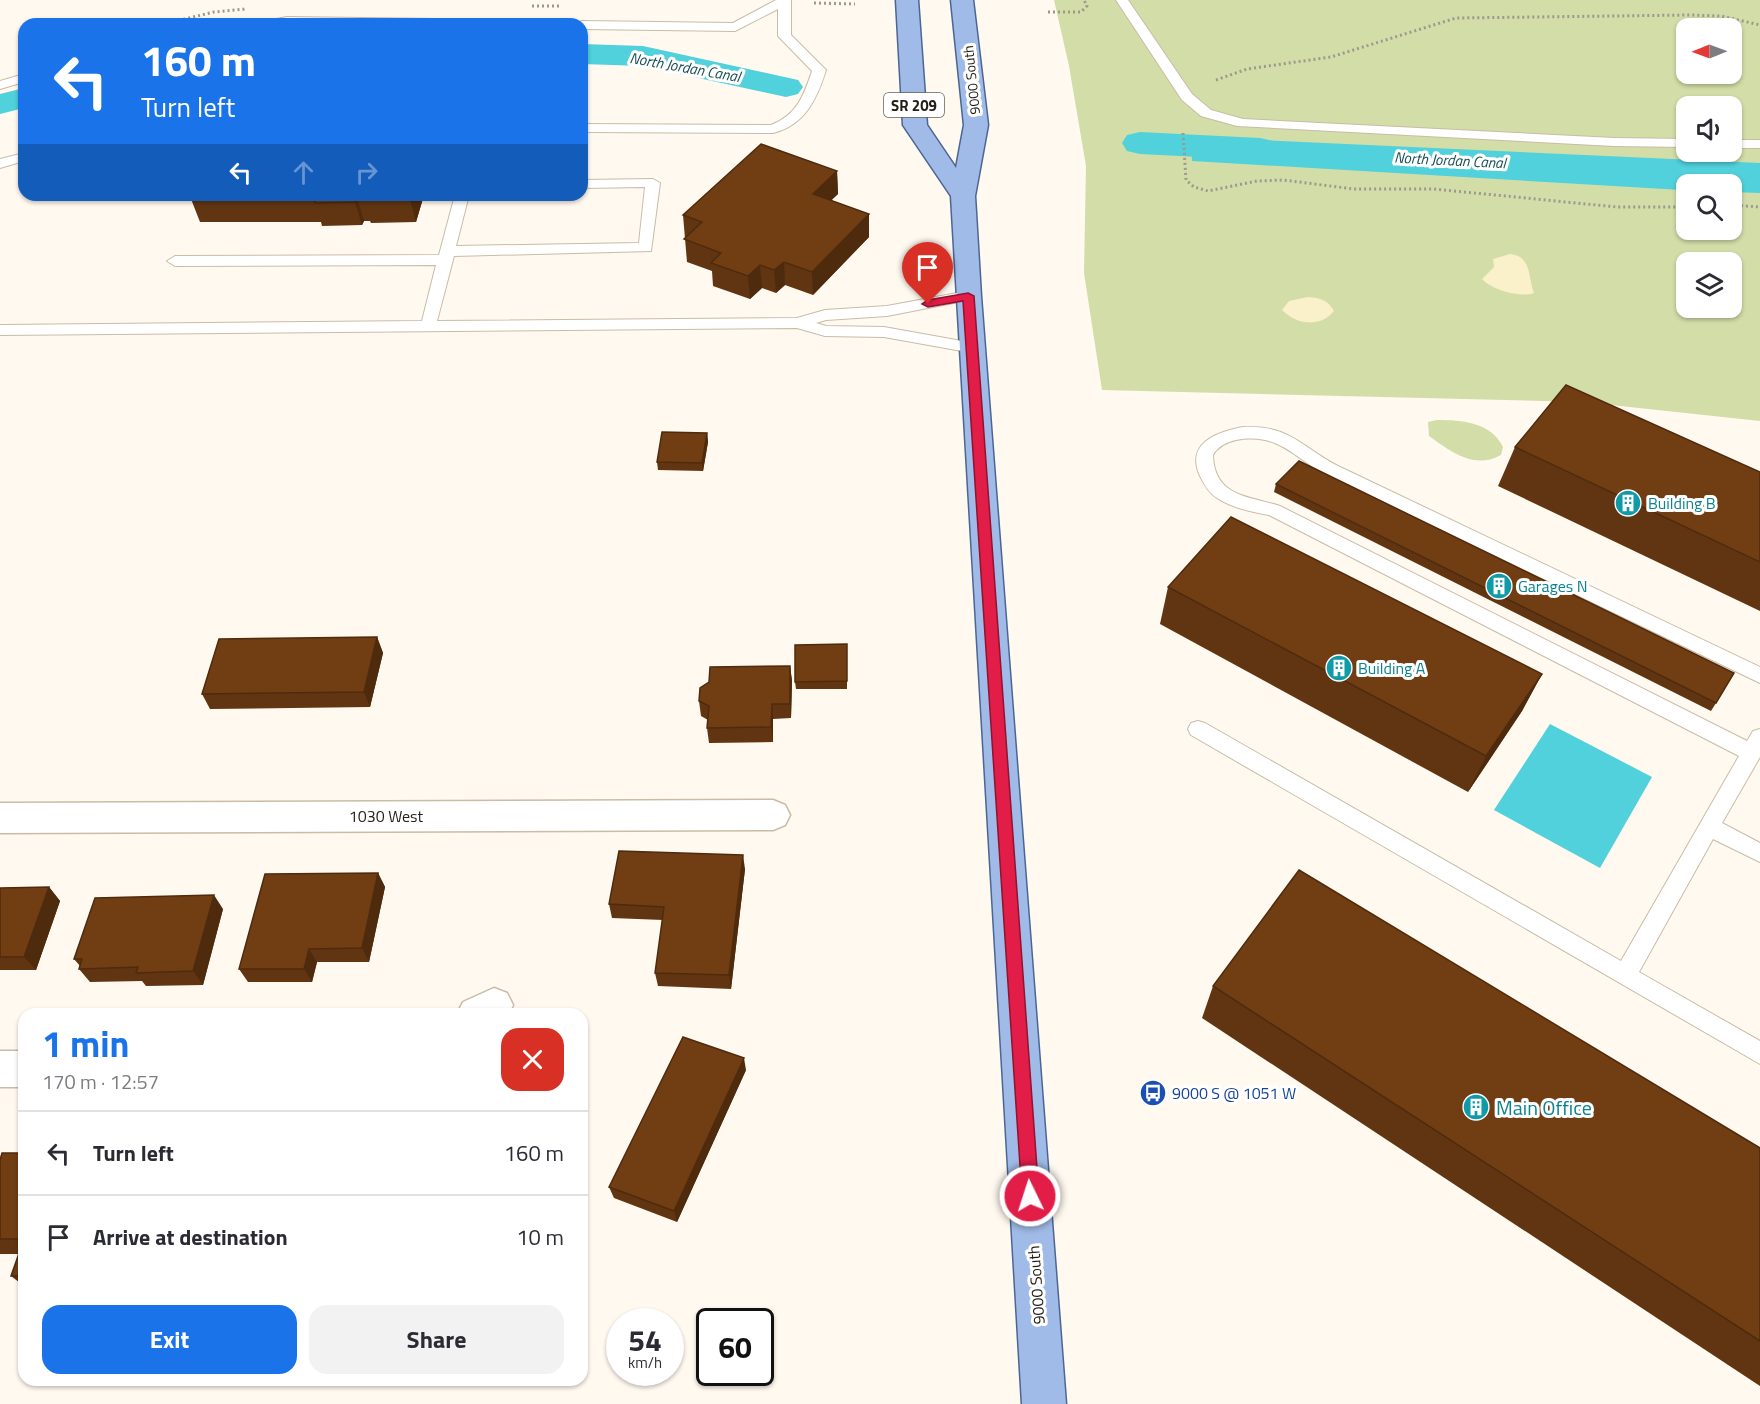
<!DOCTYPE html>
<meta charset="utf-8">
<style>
body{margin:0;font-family:"Titillium Web",sans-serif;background:#f2f2f3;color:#2b2b33;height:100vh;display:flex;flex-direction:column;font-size:22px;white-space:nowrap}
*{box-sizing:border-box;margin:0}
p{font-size:20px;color:#7c7c81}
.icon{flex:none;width:33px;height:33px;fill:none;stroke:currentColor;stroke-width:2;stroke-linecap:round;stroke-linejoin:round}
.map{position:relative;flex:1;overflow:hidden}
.panel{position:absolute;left:18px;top:1008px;width:570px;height:378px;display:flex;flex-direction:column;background:#fff;border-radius:18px;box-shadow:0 2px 4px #0004}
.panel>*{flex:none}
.banner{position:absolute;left:18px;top:18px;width:570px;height:183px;border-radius:18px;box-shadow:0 2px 4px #0004;background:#1a73e8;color:#fff;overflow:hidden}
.needle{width:39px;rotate:269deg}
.fabs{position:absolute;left:1676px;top:18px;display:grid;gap:12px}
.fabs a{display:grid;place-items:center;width:66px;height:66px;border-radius:12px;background:#fff;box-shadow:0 2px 4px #0004;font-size:30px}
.speed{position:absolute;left:606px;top:1308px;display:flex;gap:12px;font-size:30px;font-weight:700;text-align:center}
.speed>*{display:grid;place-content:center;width:78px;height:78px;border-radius:50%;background:#fff;box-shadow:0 2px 4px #0004;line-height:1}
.speed small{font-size:15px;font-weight:400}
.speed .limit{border:3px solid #111;border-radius:9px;background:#fff;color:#111}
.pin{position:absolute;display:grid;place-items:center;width:51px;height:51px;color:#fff;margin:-62px -26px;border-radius:50% 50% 50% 0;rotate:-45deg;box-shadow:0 0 6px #0007}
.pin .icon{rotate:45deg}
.me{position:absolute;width:66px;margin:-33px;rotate:356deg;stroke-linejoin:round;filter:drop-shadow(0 0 4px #0008)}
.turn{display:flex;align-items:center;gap:21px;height:126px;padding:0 24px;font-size:27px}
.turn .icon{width:78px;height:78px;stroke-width:2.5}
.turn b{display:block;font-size:42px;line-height:51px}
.lanes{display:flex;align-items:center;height:57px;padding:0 24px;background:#0003;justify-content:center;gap:30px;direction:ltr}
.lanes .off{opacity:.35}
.round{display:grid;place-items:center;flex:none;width:63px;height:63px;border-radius:18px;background:#f2f2f3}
.overview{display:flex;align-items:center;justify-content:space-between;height:102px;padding:0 24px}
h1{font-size:36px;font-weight:700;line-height:45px;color:#1a73e8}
.cta{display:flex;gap:12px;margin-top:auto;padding:12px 24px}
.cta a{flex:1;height:69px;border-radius:18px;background:#1a73e8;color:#fff;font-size:24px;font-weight:700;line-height:69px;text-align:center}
.cta a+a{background:#f2f2f3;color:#2b2b33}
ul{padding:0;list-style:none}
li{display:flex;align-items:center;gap:18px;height:84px;padding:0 24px;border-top:2px solid #e1e1e2}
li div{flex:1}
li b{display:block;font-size:22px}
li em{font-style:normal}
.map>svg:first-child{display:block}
.green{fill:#d3dda8;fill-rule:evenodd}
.sand{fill:#faf0ca}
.water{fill:#50d1db}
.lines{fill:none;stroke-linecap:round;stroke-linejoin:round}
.canal{fill:#50d1db;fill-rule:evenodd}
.lane-casing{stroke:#cabca6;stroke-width:2}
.street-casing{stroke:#cabca6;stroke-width:3}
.primary-casing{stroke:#4b6693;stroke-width:3}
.path{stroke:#9e988f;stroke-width:3;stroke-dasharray:2 3;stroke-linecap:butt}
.lane{fill:#fff;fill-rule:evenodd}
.street{fill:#fff;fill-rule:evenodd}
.primary{fill:#a0bbe7;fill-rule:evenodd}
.wall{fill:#613511}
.shaded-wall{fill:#4f2b0e}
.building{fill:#713e14;stroke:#4f2b0e;stroke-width:1.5}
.route{fill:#e11d48;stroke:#92132f;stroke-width:1.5}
.labels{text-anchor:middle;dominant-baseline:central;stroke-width:6;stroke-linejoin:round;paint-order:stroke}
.far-street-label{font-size:14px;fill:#231e15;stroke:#fff}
.far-water-label{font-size:15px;font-style:italic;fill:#164e52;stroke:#fff}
.shield{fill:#fff;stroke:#65625b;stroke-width:1.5}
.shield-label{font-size:15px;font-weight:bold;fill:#231e15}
.culture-label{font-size:16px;fill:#0d838f;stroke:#fff;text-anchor:start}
.street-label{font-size:16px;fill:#231e15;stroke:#fff}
.transit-label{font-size:16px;fill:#164399;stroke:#fff;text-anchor:start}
.near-culture-label{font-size:20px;fill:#0d838f;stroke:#fff;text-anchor:start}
</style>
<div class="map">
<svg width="1760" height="1404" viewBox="0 0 1760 1404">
<rect width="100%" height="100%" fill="#fff9f0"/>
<g class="green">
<path d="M1054,0H1760V421L1583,402L1102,390L1084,273L1086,166L1069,66ZM1686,28H1731V74H1686ZM1686,106H1731V152H1686ZM1686,184H1731V230H1686ZM1686,262H1731V308H1686Z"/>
<path d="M1437,420C1462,420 1491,422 1503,447L1501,455C1474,470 1450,451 1429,436L1428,422Z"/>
</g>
<g class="sand">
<path d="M1510,254C1532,256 1528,278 1534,293C1521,298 1492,290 1482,279L1494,267L1493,259Z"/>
<path d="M1308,297C1320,298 1328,300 1334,311C1320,328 1297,325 1282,310L1289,301Z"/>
</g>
<g class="water">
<path d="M1191,137L1760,163V193L1731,192V184H1686V190H1682L1192,161Z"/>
<path d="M1550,724L1652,777L1600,868L1494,810Z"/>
</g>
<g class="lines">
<g class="canal">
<path d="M582,44L643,46L798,80L803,87L798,94L786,97L643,66L582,64Z"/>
<path d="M24,88V108L0,114V94Z"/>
<path d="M1140,132L1260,138L1273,141L1278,149L1273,157L1260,160L1140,154L1127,151L1122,143L1127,135Z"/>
</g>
<defs>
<g id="lane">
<path d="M776,0H791V35L826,70C817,99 805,125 773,133L582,132V124L771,125C797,115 804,95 812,71L778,36V9L735,31L582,29V24H576L582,21L733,23Z"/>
<path d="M1116,0H1128L1192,94L1211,110L1243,119L1614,138L1686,139V147L1614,146L1237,126L1201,116L1182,100Z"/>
<path d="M287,17L511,20L517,24H265L266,21Z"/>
<path d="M24,74V82L0,89V81Z"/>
<rect x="1731" y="140" width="29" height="8"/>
<path d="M24,153V161L0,168V159Z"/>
<path d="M653,179L660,183L651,251L454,256L437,321L797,318L825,310L887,306L968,291L974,293L976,296L974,299L887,316L826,320L816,323L826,326L884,327L973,343L979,344L981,348L979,352L973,353L884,337L825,336L797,328L0,335V325L422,321L436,265L175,266L167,261L175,256L439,255L455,195H469L456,246L639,243L645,187L582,188V180Z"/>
<path d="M1243,427C1290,425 1300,446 1338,466L1760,667V683L1325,474C1293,457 1278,432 1236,440C1227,442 1218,446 1213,455C1214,497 1249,496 1280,506L1747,741L1753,731L1760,729V757L1722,823L1760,843V862L1713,839L1639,972L1760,1041V1064L1191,735L1188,729L1191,723L1198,721L1205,723L1621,961L1739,756L1269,515C1252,512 1232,508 1217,498C1209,493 1204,484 1200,476C1185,443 1217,432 1243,427Z"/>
</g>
<g id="street">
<path d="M773,800L785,805L790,815L785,825L773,830L0,833V803Z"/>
<path d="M494,988L507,993L513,1005L509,1014H457L463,1002Z"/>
<rect x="0" y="1051" width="24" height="36"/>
</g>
<path id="primary" d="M896,0H918L927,125L956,168L964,125L951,0H973L988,125L975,196L981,296L1066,1404H1022L951,196L903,125Z"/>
</defs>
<use href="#lane" class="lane-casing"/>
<use href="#street" class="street-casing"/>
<use href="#primary" class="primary-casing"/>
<g class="path">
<path d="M814,3L855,4"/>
<path d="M532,6H561"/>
<path d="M1048,12H1081L1087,6L1084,0"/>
<path d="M164,24L214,12L246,9"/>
<path d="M1216,80L1247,69L1331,57L1456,18L1691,15L1721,16L1760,25"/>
<path d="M1183,133L1186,180L1194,187L1208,191L1257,181L1283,180L1354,189H1434L1617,207H1686"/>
<path d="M1731,205L1760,207"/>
</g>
<use href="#lane" class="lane"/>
<use href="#street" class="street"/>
<use href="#primary" class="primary"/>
</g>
<g class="wall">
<path d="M837,171L838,194L831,200L869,214V237L813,295L785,285L776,293L762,288L750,299L713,286L712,271L687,262L683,215Z"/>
<path d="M193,195H424L416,222L371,223L370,221H364L362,225L322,226L321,222H200L191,199Z"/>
<path d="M707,433L708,442L703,471L658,470L657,462Z"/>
<path d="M1515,447L1760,472V611L1498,486Z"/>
<path d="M1276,484L1716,703L1711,711L1274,492Z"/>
<path d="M1168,587L1542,674L1522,711L1468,792L1160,624Z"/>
<path d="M377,637L383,653L370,707L210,709L202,694Z"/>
<path d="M847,644V689H796L795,682Z"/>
<path d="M790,666L792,681L791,718L773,719V742L709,743L707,728L708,720L701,716L699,701Z"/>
<path d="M745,869L731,989L658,986L655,973L663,920L612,918L609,904Z"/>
<path d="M378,873L385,887L369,962H317L312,982H248L239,969Z"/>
<path d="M49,887L60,901L36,970H0V888Z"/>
<path d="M223,909L203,985L146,986L142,981L90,982L79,969L80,966L74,959Z"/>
<path d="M1213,986L1760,1148V1386L1202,1018Z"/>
<path d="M746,1070L677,1222L614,1198L609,1187Z"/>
<path d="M24,1153V1286L11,1276L19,1254H0V1160Z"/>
</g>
<g class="shaded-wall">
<path d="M837,171L838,194L814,217L813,194Z"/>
<path d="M411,195H424L416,222L410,199Z"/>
<path d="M357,198L364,221L362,225L355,202Z"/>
<path d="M869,214V237L813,295L812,272Z"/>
<path d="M784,262L785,285L776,293L774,270Z"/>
<path d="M760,265L762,288L750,299L748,276Z"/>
<path d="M707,433L708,442L703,471L702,463Z"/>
<path d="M377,637L383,653L370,707L364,692Z"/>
<path d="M790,666L792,681L791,718L790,704Z"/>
<path d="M1542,674L1522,711L1468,792L1486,756Z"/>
<path d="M772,704L773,719V742L771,727Z"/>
<path d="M743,855L745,869L731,989L729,975Z"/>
<path d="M378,873L385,887L369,962L362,948Z"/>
<path d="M49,887L60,901L36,970L24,957Z"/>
<path d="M214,895L223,909L203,985L193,971Z"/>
<path d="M309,949L317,962L312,982L304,969Z"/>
<path d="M744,1058L746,1070L677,1222L674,1211Z"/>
</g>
<g class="building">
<path d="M761,144L837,171L813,194L869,214L812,272L784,262L774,270L760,265L748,276L711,263L721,253L684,239L702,222L683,215Z"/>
<path d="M193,195H411L410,199L364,200L365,199L357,198L355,202L315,203L316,199H191Z"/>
<path d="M1566,385L1760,472V562L1515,447Z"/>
<path d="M662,432L707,433L702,463L657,462Z"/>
<path d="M1299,461L1734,673L1716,703L1276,484Z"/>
<path d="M1231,517L1542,674L1486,756L1168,587Z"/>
<path d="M377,637L364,692L202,694L219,639Z"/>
<path d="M847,644V681L795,682V645Z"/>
<path d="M790,666V704H772L771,727L707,728L709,706L699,701L700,688L709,682L710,667Z"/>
<path d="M619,851L743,855L729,975L655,973L664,907L609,904Z"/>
<path d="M1299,870L1760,1148V1341L1213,986Z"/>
<path d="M378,873L362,948L309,949L304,969H239L265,874Z"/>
<path d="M49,887L24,957H0V888Z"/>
<path d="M214,895L193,971L136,973L138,967L79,969L82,959H74L95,898Z"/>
<path d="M683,1037L744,1058L674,1211L609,1187Z"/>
<path d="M2,1153H24V1239H0V1160Z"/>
<path d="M24,1239V1276H11Z"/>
</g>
<path class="route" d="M968,293L974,296L1039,1196L1036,1201L1030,1204L1024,1201L1022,1196L963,301L928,307L922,304L928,300Z"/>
<defs>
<symbol id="building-disc" viewBox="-11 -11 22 22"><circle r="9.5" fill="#0f9aa8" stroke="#fff"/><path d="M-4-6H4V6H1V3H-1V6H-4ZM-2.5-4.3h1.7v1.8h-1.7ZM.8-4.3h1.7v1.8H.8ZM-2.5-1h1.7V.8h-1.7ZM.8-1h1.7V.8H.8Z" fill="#fff"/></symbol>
<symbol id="bus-disc" viewBox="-11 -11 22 22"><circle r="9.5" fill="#1a4fb4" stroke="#fff"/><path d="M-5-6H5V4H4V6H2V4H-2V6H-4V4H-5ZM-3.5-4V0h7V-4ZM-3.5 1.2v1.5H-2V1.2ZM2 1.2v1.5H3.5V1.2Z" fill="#fff"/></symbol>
</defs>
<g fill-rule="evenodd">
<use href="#building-disc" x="1613" y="488" width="30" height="30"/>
<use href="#building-disc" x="1484" y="571" width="30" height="30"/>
<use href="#building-disc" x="1324" y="653" width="30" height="30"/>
<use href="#bus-disc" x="1138" y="1078" width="30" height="30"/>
<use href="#building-disc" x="1461" y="1092" width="30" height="30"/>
</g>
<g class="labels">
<g class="far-street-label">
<text transform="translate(971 80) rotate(-96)">9000 South</text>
</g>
<g class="far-water-label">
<text transform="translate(685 67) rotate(10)">North Jordan Canal</text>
<text transform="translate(1450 160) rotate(3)">North Jordan Canal</text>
</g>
<rect class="shield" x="884" y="93" width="60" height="24" rx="4.5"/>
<g class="shield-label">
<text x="914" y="105">SR 209</text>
</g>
<g class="culture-label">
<text x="1648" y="503">Building B</text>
<text x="1518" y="586">Garages N</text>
<text x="1358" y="668">Building A</text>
</g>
<g class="street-label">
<text x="386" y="816">1030 West</text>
<text transform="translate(1036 1285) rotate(-94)">9000 South</text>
</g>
<g class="transit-label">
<text x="1172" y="1093">9000 S @ 1051 W</text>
</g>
<g class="near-culture-label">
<text x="1496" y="1107">Main Office</text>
</g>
</g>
</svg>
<div class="fabs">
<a><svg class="needle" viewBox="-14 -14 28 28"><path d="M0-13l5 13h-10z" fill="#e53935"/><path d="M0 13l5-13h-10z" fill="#7c7c81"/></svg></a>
<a><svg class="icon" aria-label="sound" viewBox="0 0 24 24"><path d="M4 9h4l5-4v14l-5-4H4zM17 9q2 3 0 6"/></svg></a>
<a><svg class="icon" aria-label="search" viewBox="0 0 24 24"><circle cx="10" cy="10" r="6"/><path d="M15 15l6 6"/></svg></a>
<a><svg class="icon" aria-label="layers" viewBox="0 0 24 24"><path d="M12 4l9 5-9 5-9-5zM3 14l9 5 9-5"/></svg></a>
</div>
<div class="speed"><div>54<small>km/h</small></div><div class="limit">60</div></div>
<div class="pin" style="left:928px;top:304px;background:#d93025"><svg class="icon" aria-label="arrive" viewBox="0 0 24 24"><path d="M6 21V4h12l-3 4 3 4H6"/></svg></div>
<svg class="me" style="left:1030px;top:1196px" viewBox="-20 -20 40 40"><circle r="17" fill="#e11d48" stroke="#fff" stroke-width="3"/><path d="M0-11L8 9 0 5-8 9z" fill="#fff"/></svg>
<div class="banner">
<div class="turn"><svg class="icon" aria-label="left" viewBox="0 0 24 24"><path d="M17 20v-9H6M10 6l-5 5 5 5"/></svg><div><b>160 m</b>Turn left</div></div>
<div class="lanes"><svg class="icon" aria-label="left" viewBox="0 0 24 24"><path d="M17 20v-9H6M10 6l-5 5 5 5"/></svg><svg class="icon off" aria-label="ahead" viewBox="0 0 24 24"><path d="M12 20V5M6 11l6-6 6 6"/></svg><svg class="icon off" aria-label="right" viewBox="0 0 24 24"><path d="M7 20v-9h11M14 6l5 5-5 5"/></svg></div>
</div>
<section class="panel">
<div class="overview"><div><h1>1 min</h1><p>170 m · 12:57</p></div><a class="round" style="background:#d93025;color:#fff"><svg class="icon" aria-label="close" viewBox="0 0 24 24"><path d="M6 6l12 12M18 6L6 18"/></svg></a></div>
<ul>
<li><svg class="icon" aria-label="left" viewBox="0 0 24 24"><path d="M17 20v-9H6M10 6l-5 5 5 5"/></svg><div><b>Turn left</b></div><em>160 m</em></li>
<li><svg class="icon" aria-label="arrive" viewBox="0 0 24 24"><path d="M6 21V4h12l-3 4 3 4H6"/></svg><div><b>Arrive at destination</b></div><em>10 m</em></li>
</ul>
<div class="cta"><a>Exit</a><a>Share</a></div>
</section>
</div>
